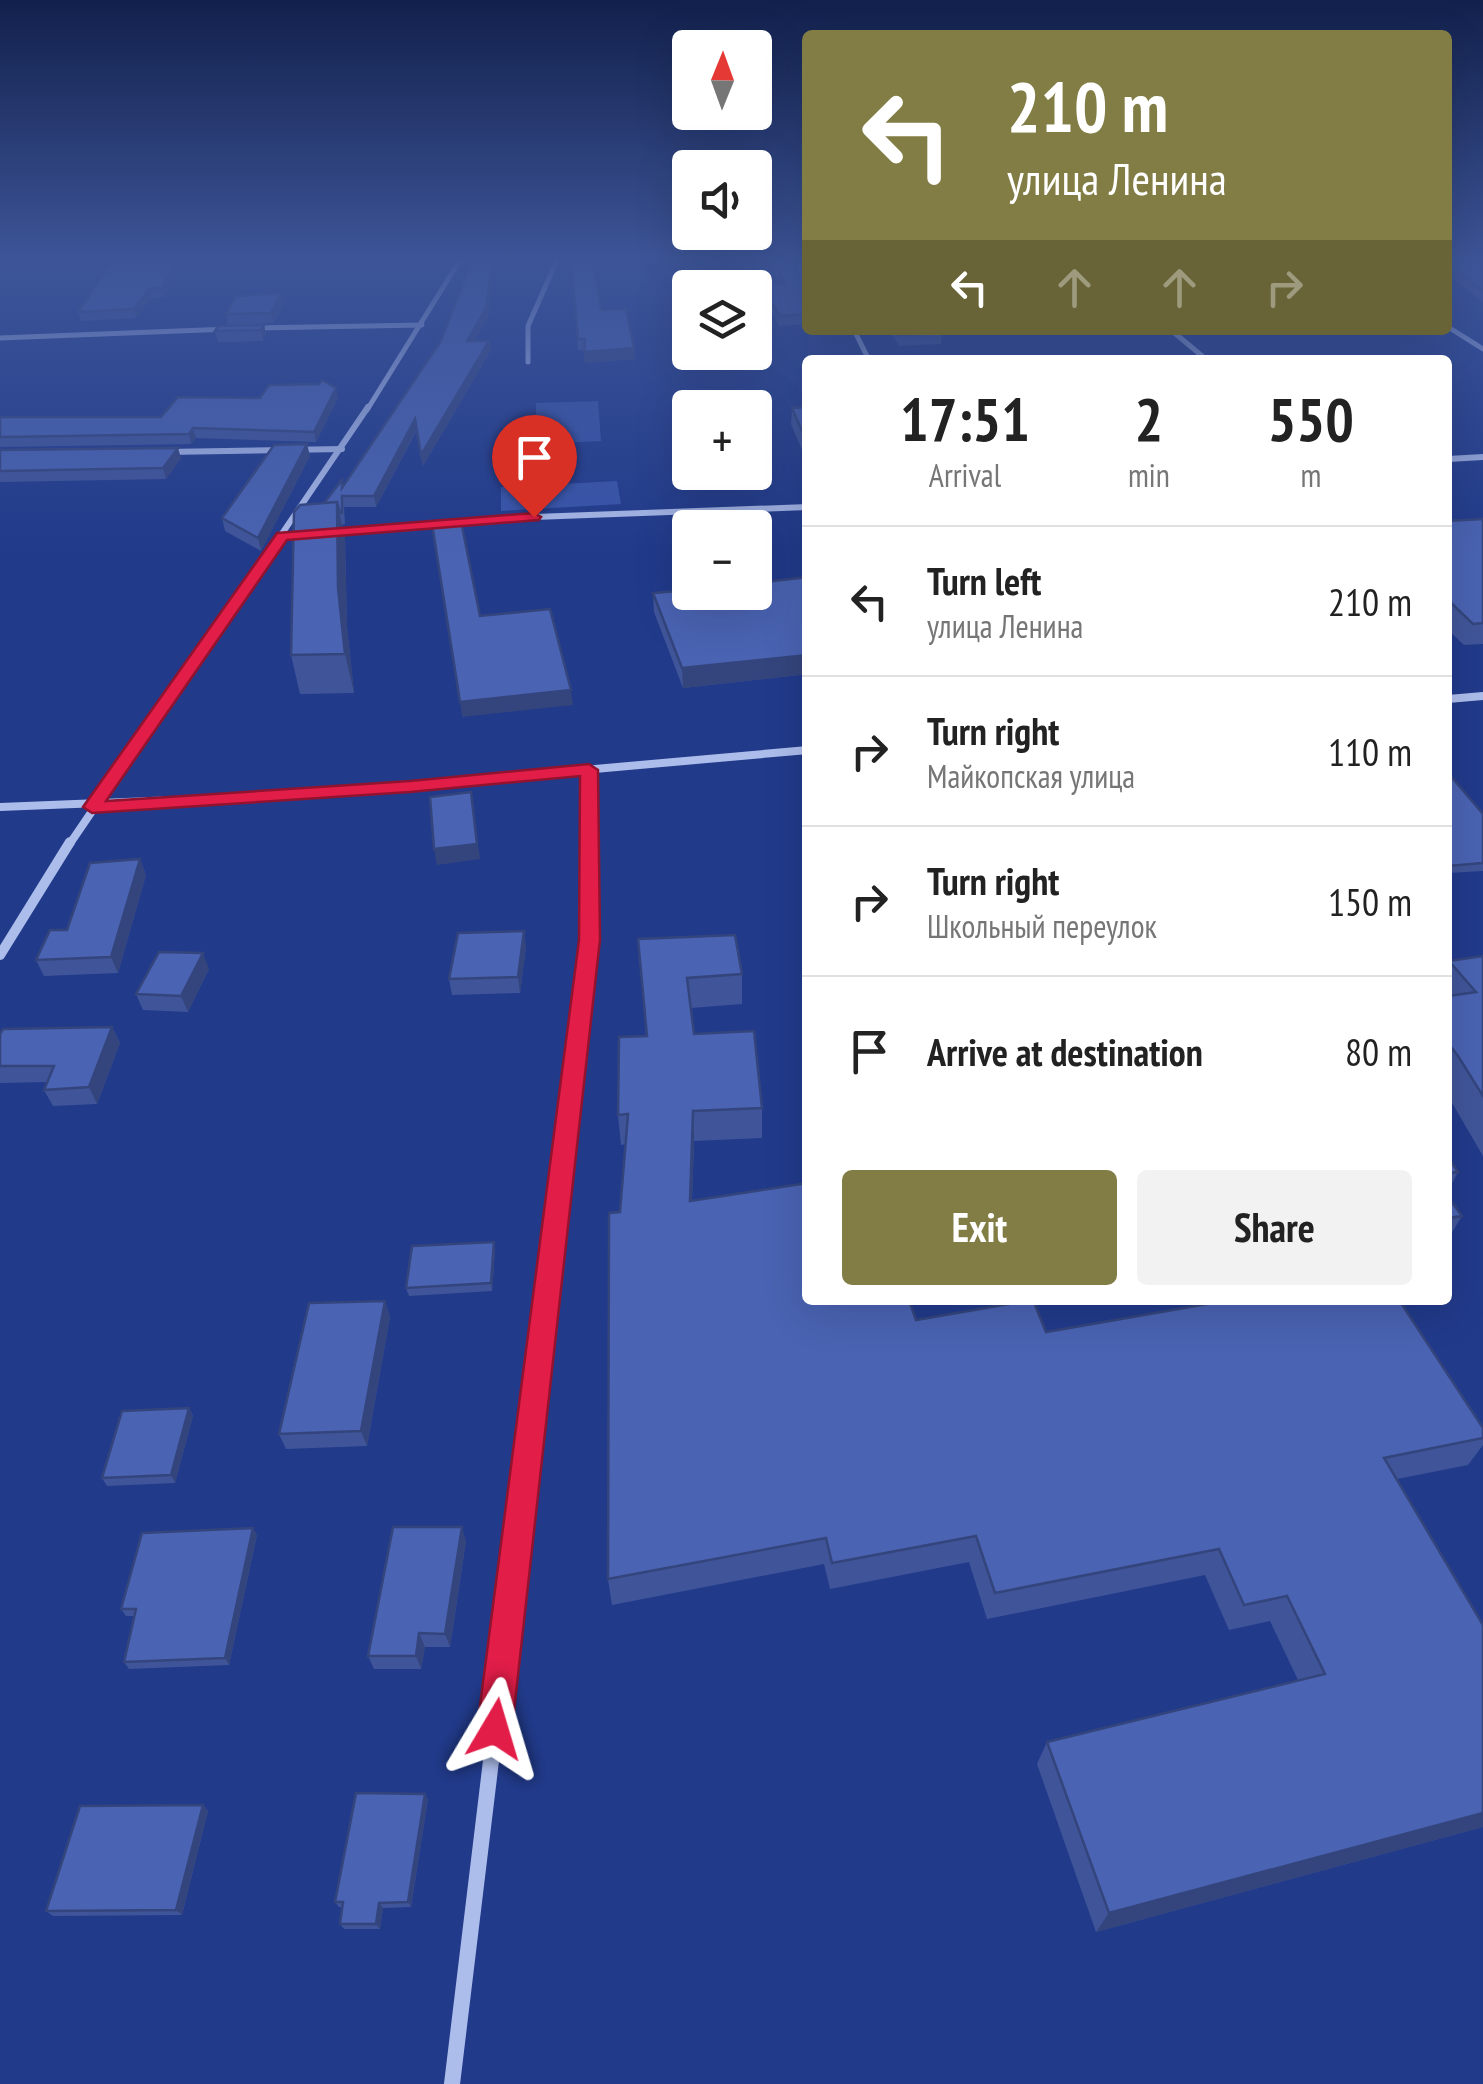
<!DOCTYPE html>
<meta charset="utf-8">
<style>
body{margin:0;font-family:"PT Sans Narrow",sans-serif;background:#f2f2f2;color:#222;height:100vh;display:flex;flex-direction:column;font-size:38px;white-space:nowrap}
*{box-sizing:border-box;margin:0}
p{font-size:32px;color:#767676}
.icon{flex:none;width:55px;height:55px;fill:none;stroke:currentColor;stroke-width:2;stroke-linecap:round;stroke-linejoin:round}
.map{position:relative;flex:1;overflow:hidden}
.drawer{position:absolute;left:802px;top:355px;width:650px;height:950px;display:flex;flex-direction:column;background:#fff;border-radius:10px;box-shadow:0 10px 40px #0002}
.drawer>*{flex:none}
.banner{position:absolute;left:802px;top:30px;width:650px;height:305px;border-radius:10px;box-shadow:0 10px 40px #0002;background:#827d45;color:#fff;overflow:hidden}
.needle{width:65px;rotate:1deg}
.tools{position:absolute;left:672px;top:30px;display:grid;gap:20px}
.tools a{display:grid;place-items:center;width:100px;height:100px;border-radius:10px;background:#fff;box-shadow:0 10px 40px #0002;font-size:50px}
.pin{position:absolute;display:grid;place-items:center;width:85px;height:85px;color:#fff;margin:-102px -42px;border-radius:50% 50% 50% 0;rotate:-45deg;box-shadow:0 0 10px #0007}
.pin .icon{rotate:45deg}
.me{position:absolute;width:110px;margin:-55px;rotate:7deg;stroke-linejoin:round;filter:drop-shadow(0 0 8px #0008)}
.turn{display:flex;align-items:center;gap:35px;height:210px;padding:0 40px;font-size:45px}
.turn .icon{width:130px;height:130px;stroke-width:2.5}
.turn b{display:block;font-size:70px;line-height:85px}
.lanes{display:flex;align-items:center;height:95px;padding:0 40px;background:#0003;justify-content:center;gap:50px;direction:ltr}
.lanes .off{opacity:.35}
.eta{display:flex;justify-content:space-evenly;align-items:center;height:170px;text-align:center}
.eta b{font-size:60px;font-weight:600;line-height:70px}
.button{display:flex;gap:20px;margin-top:auto;padding:20px 40px}
.button a{flex:1;height:115px;border-radius:10px;background:#827d45;color:#fff;font-size:40px;font-weight:600;line-height:115px;text-align:center}
.button a+a{background:#f2f2f2;color:#222}
ul{padding:0;list-style:none}
li{display:flex;align-items:center;gap:30px;height:150px;padding:0 40px;border-top:2px solid #e0e0e0}
li div{flex:1}
li b{display:block;font-size:38px}
li em{font-style:normal}
.map>svg:first-child{display:block}
.green{fill:#3854a9}
.lines{fill:none;stroke-linecap:round;stroke-linejoin:round}
.street-far5{stroke:#adbdeb;stroke-width:5}
.street-far4{stroke:#adbdeb;stroke-width:6}
.street-far3{stroke:#adbdeb;stroke-width:8}
.street-far2{stroke:#adbdeb;stroke-width:10}
.street-far1{stroke:#adbdeb;stroke-width:12}
.street{stroke:#adbdeb;stroke-width:16}
.wall{fill:#405599}
.shaded-wall{fill:#34457d}
.building{fill:#4a63b2;stroke:#34457d;stroke-width:2.5}
.route{fill:#e11d48;stroke:#92132f;stroke-width:2.5}
</style>
<div class="map">
<svg width="1483" height="2084" viewBox="0 0 1483 2084">
<rect width="100%" height="100%" fill="#213a8a"/>
<g class="green">
<path d="M598,401L601,441L536,444V403Z"/>
<path d="M617,481L621,504L501,511V487Z"/>
</g>
<g class="lines">
<g class="street-far5">
<path d="M1448,327L1483,349"/>
<path d="M251,328L422,325"/>
<path d="M854,330L869,360"/>
<path d="M1171,330L1207,360"/>
<path d="M0,338L229,329"/>
<path d="M528,362V326L557,260"/>
<path d="M367,410L460,260"/>
</g>
<g class="street-far4">
<path d="M166,452L342,449"/>
<path d="M1448,459L1483,457"/>
<path d="M333,532L534,517L808,507"/>
<path d="M237,600L368,407"/>
</g>
<g class="street-far3">
<path d="M1448,699L1483,696"/>
<path d="M589,770V845"/>
<path d="M0,807L303,795L808,750"/>
<path d="M69,845L238,597"/>
</g>
<g class="street-far2">
<path d="M0,955L70,842"/>
<path d="M563,1160L589,940V842"/>
</g>
<path class="street-far1" d="M514,1564L563,1157"/>
<path class="street" d="M452,2084L515,1562"/>
</g>
<g class="wall">
<path d="M113,260H184L164,297L152,298L136,318L81,321L78,312Z"/>
<path d="M472,260H495L488,318L474,341H489L491,350L423,466L417,430L376,507H344L345,524L342,525L345,538L347,626L354,693L300,694L291,655L324,503L343,486L441,341Z"/>
<path d="M571,260L601,310L635,359L585,363L584,350H578Z"/>
<path d="M773,260L808,267V324L780,326L758,294L759,284H780L773,270Z"/>
<path d="M1448,260H1483V302L1448,274Z"/>
<path d="M281,293L284,304L273,323L228,325L226,314Z"/>
<path d="M264,325L266,336L263,341L218,342L215,331Z"/>
<path d="M890,330H940L942,333L941,344L899,346Z"/>
<path d="M338,398L316,442L196,438L191,444L0,447V417H161Z"/>
<path d="M808,407V464L791,424L792,408Z"/>
<path d="M0,450L181,458L166,479L0,482Z"/>
<path d="M310,456L261,551L225,531L222,518Z"/>
<path d="M1483,519V644L1464,645L1448,630V521Z"/>
<path d="M690,531V592L808,577V674L683,688L654,612L653,593L687,590L678,552L677,534Z"/>
<path d="M1448,773L1483,814V871L1448,873Z"/>
<path d="M140,859L146,875L118,973L44,976L36,960Z"/>
<path d="M638,939L742,974V1004L691,1008L694,1034L762,1108V1138L694,1141L692,1201L808,1300L916,1320L1046,1332L1483,1428V1445L1468,1465L1397,1479L1483,1625V1827L1096,1932L1037,1764L1047,1742L1298,1680L1270,1621L1229,1630L1205,1575L987,1619L969,1562L830,1589L824,1564L612,1605L608,1579L620,1212L626,1144L621,1145L618,1115L646,1036Z"/>
<path d="M526,947L520,993L452,995L449,979Z"/>
<path d="M1483,956V1156L1448,1096V964L1449,961Z"/>
<path d="M209,969L188,1012L143,1010L136,994Z"/>
<path d="M112,1027L120,1043L97,1104L53,1106L44,1090L47,1082L0,1083V1034Z"/>
<path d="M1448,1157L1458,1172L1448,1191Z"/>
<path d="M1448,1197L1462,1216L1448,1239Z"/>
<path d="M495,1250L492,1291L409,1296L406,1288Z"/>
<path d="M385,1301L390,1317L367,1446L286,1449L279,1434Z"/>
<path d="M189,1408L193,1416L175,1483L107,1486L102,1478Z"/>
<path d="M257,1535L229,1665L129,1669L124,1662L134,1616H126L121,1609Z"/>
<path d="M466,1541L450,1647H425L421,1669H374L368,1656Z"/>
<path d="M428,1799L411,1907L383,1908L380,1929H344L340,1924L342,1907H339L335,1902Z"/>
<path d="M203,1805L208,1811L182,1915L53,1916L46,1911Z"/>
</g>
<g class="shaded-wall">
<path d="M177,260H184L164,297L162,288Z"/>
<path d="M493,260H495L488,318L468,351L467,341Z"/>
<path d="M149,289L152,298L136,318L134,309Z"/>
<path d="M281,293L284,304L273,323L271,313Z"/>
<path d="M264,325L266,336L263,341L261,330Z"/>
<path d="M489,341L491,350L423,466L421,455Z"/>
<path d="M634,348L635,359L585,363L584,352Z"/>
<path d="M336,388L338,398L316,442L314,432Z"/>
<path d="M415,419L417,429L376,507L374,496Z"/>
<path d="M193,428L196,438L191,444L189,434Z"/>
<path d="M307,444L310,456L261,551L258,538Z"/>
<path d="M178,448L181,458L166,479L163,468Z"/>
<path d="M337,502L345,538L347,626L354,693L345,654L338,588Z"/>
<path d="M808,655V674L683,688L682,668Z"/>
<path d="M571,690L573,705L462,717L460,702Z"/>
<path d="M471,792L480,859L437,865L434,849Z"/>
<path d="M140,859L146,875L118,973L111,957Z"/>
<path d="M524,931L526,947L520,993L518,977Z"/>
<path d="M203,953L209,969L188,1012L181,996Z"/>
<path d="M112,1027L120,1043L97,1104L89,1087Z"/>
<path d="M693,1111L694,1141L691,1231L690,1201Z"/>
<path d="M494,1242L495,1250L492,1291L491,1283Z"/>
<path d="M385,1301L390,1317L367,1446L361,1431Z"/>
<path d="M189,1408L193,1416L175,1483L171,1475Z"/>
<path d="M462,1527L466,1541L450,1647L445,1634Z"/>
<path d="M253,1528L257,1535L229,1665L225,1658Z"/>
<path d="M419,1633L425,1647L421,1669L416,1656Z"/>
<path d="M425,1794L428,1799L411,1907L408,1902Z"/>
<path d="M203,1805L208,1811L182,1915L176,1910Z"/>
<path d="M1483,1813V1827L1096,1932L1109,1913Z"/>
<path d="M379,1903L383,1908L380,1929L376,1924Z"/>
</g>
<g class="building">
<path d="M113,260H177L162,288L149,289L134,309L78,312Z"/>
<path d="M472,260H493L486,308L467,341H489L421,455L415,419L374,496H342V513H340L337,502L324,503L342,480V488L441,341Z"/>
<path d="M571,260H593L601,310L626,309L634,348L584,352L585,339H578Z"/>
<path d="M774,260H805L808,267V314L780,316L759,284L784,283Z"/>
<path d="M1448,260H1483V291L1448,264Z"/>
<path d="M281,293L271,313L226,314L236,296Z"/>
<path d="M264,325L261,330L215,331L218,326Z"/>
<path d="M897,330H940L942,333L899,335Z"/>
<path d="M322,380L336,388L314,432L193,428L189,434L0,437V417H161L178,397L260,398L269,385L319,384Z"/>
<path d="M808,407V445L792,408Z"/>
<path d="M307,444L258,538L222,518L274,445Z"/>
<path d="M178,448L163,468L0,471V450Z"/>
<path d="M337,502L338,588L345,654L291,655L294,512L300,505Z"/>
<path d="M1483,519V623L1473,624L1448,600V521Z"/>
<path d="M461,521L480,616L550,609L571,690L460,702L432,524Z"/>
<path d="M690,531V583L677,534Z"/>
<path d="M808,577V655L682,668L653,593L690,590V592H755V583Z"/>
<path d="M1448,773L1483,814V863L1448,866Z"/>
<path d="M471,792L477,844L434,849L430,797Z"/>
<path d="M140,859L111,957L36,960L50,930H67L90,863Z"/>
<path d="M524,931L518,977L449,979L458,933Z"/>
<path d="M735,935L742,974L687,978L694,1034L754,1031L762,1108L693,1111L690,1201L808,1183V1300H909L916,1320L1033,1300L1046,1332L1230,1300H1399L1483,1428V1438L1384,1458L1483,1625V1813L1109,1913L1047,1742L1325,1674L1287,1596L1244,1605L1219,1549L995,1593L976,1536L832,1563L826,1538L608,1579L609,1213L620,1212L628,1114L618,1115L619,1037L647,1036L638,939Z"/>
<path d="M159,952L203,953L181,996L136,994Z"/>
<path d="M1483,956V1096L1458,1056L1448,1043V996L1476,992L1449,961Z"/>
<path d="M112,1027L89,1087L44,1090L54,1066H0V1034L3,1029Z"/>
<path d="M1448,1157L1458,1172L1448,1173Z"/>
<path d="M1448,1197L1462,1216L1448,1218Z"/>
<path d="M494,1242L491,1283L406,1288L412,1246Z"/>
<path d="M385,1301L361,1431L279,1434L309,1303Z"/>
<path d="M189,1408L171,1475L102,1478L122,1411Z"/>
<path d="M393,1527H462L445,1634L419,1633L416,1656H368Z"/>
<path d="M253,1528L225,1658L124,1662L136,1609H121L142,1533Z"/>
<path d="M356,1793L425,1794L408,1902L379,1903L376,1924H340L343,1902H335Z"/>
<path d="M203,1805L176,1910L46,1911L80,1806Z"/>
</g>
<linearGradient id="sky" x2="0" y2="1"><stop stop-color="#12204c"/><stop offset="0.47" stop-color="#3d5598"/><stop offset="1" stop-color="#3d5598" stop-opacity="0"/></linearGradient>
<rect width="1483" height="552" fill="url(#sky)"/>
<path class="route" d="M534,513L541,517L539,520L287,540L106,801L410,781L589,764L598,770L600,940L512,1729L507,1741L495,1746L482,1741L477,1729L579,940L580,776L410,792L92,813L83,807L277,533Z"/>
</svg>
<div class="tools">
<a><svg class="needle" viewBox="-14 -14 28 28"><path d="M0-13l5 13h-10z" fill="#e53935"/><path d="M0 13l5-13h-10z" fill="#767676"/></svg></a>
<a><svg class="icon" aria-label="sound" viewBox="0 0 24 24"><path d="M4 9h4l5-4v14l-5-4H4zM17 9q2 3 0 6"/></svg></a>
<a><svg class="icon" aria-label="layers" viewBox="0 0 24 24"><path d="M12 4l9 5-9 5-9-5zM3 14l9 5 9-5"/></svg></a>
<a>+</a>
<a>−</a>
</div>
<div class="pin" style="left:534px;top:517px;background:#d93025"><svg class="icon" aria-label="arrive" viewBox="0 0 24 24"><path d="M6 21V4h12l-3 4 3 4H6"/></svg></div>
<svg class="me" style="left:495px;top:1729px" viewBox="-20 -20 40 40"><path d="M0-17L14 15 0 8-14 15z" fill="#e11d48" stroke="#fff" stroke-width="4"/></svg>
<div class="banner">
<div class="turn"><svg class="icon" aria-label="left" viewBox="0 0 24 24"><path d="M17 20v-9H6M10 6l-5 5 5 5"/></svg><div><b>210 m</b>улица Ленина</div></div>
<div class="lanes"><svg class="icon" aria-label="left" viewBox="0 0 24 24"><path d="M17 20v-9H6M10 6l-5 5 5 5"/></svg><svg class="icon off" aria-label="ahead" viewBox="0 0 24 24"><path d="M12 20V5M6 11l6-6 6 6"/></svg><svg class="icon off" aria-label="ahead" viewBox="0 0 24 24"><path d="M12 20V5M6 11l6-6 6 6"/></svg><svg class="icon off" aria-label="right" viewBox="0 0 24 24"><path d="M7 20v-9h11M14 6l5 5-5 5"/></svg></div>
</div>
<section class="drawer">
<div class="eta">
<div><b>17:51</b><p>Arrival</p></div>
<div><b>2</b><p>min</p></div>
<div><b>550</b><p>m</p></div>
</div>
<ul>
<li><svg class="icon" aria-label="left" viewBox="0 0 24 24"><path d="M17 20v-9H6M10 6l-5 5 5 5"/></svg><div><b>Turn left</b><p>улица Ленина</p></div><em>210 m</em></li>
<li><svg class="icon" aria-label="right" viewBox="0 0 24 24"><path d="M7 20v-9h11M14 6l5 5-5 5"/></svg><div><b>Turn right</b><p>Майкопская улица</p></div><em>110 m</em></li>
<li><svg class="icon" aria-label="right" viewBox="0 0 24 24"><path d="M7 20v-9h11M14 6l5 5-5 5"/></svg><div><b>Turn right</b><p>Школьный переулок</p></div><em>150 m</em></li>
<li><svg class="icon" aria-label="arrive" viewBox="0 0 24 24"><path d="M6 21V4h12l-3 4 3 4H6"/></svg><div><b>Arrive at destination</b></div><em>80 m</em></li>
</ul>
<div class="button"><a>Exit</a><a>Share</a></div>
</section>
</div>
